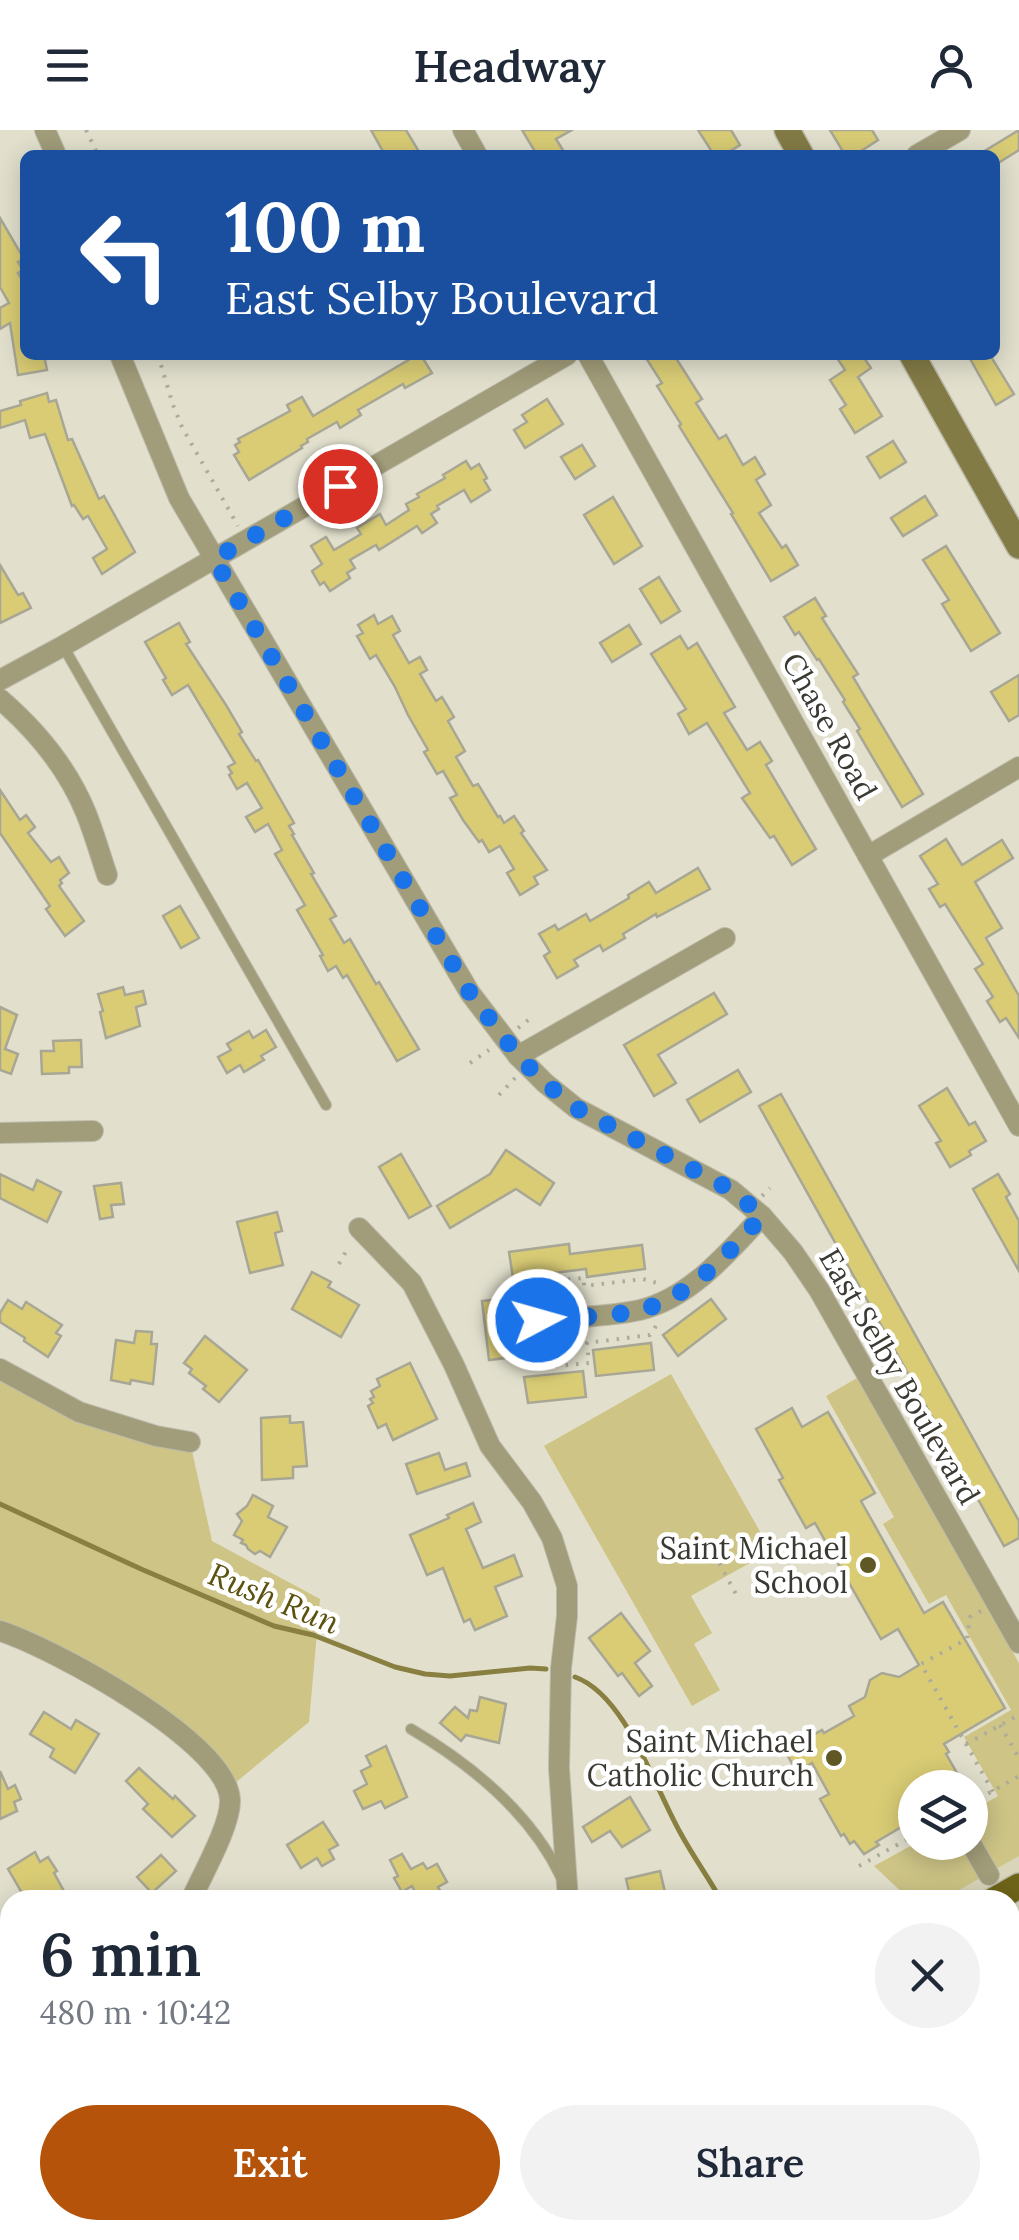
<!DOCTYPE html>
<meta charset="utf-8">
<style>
body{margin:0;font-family:Lora,serif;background:#f2f2f3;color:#1f2937;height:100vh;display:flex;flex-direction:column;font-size:38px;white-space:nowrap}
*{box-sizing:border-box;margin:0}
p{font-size:32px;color:#747a83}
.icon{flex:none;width:55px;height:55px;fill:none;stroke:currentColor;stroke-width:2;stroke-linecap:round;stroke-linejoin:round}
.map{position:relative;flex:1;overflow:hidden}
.sheet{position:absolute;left:0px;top:1760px;width:1020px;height:350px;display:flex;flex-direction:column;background:#fff;border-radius:30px 30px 0 0;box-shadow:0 5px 25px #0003}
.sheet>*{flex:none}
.guide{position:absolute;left:20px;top:20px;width:980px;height:210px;border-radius:15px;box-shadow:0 5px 25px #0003;background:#1a4fa0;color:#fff;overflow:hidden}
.tools{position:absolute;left:898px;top:1640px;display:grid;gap:20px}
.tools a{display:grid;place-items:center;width:90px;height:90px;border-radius:50%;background:#fff;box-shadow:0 5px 25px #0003;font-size:50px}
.pin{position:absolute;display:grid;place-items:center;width:85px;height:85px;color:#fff;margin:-42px;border:5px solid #fff;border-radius:50%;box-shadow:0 2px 10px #0007}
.me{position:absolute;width:110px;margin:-55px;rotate:84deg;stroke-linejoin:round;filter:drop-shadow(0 0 8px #0008)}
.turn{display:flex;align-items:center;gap:35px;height:210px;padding:0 40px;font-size:45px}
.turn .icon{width:130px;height:130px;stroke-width:2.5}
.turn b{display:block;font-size:70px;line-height:85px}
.round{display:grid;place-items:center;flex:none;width:105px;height:105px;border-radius:52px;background:#f2f2f3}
.headline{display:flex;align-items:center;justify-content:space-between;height:170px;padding:0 40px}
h1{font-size:60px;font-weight:600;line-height:75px}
.button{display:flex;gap:20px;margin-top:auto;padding:20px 40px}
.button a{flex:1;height:115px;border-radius:60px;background:#b45309;color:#fff;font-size:40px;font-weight:600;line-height:115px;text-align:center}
.button a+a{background:#f2f2f3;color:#1f2937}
header{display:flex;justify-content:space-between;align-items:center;height:130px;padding:0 40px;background:#fff;font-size:45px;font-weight:600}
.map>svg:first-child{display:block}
.built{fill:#d8d5bb}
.green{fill:#cdc486}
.forest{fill:#b5a751}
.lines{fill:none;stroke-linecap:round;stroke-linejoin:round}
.stream{stroke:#887f40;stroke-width:5}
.building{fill:#d9cc75;stroke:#a8a695;stroke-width:2.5}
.lane-casing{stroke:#bdbbab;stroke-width:12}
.street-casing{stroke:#bdbbab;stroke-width:22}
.secondary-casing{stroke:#bdbbab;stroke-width:28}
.primary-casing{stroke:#bdbbab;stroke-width:28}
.path{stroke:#acab9c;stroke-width:4;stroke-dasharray:2.5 8;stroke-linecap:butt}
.lane{stroke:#a19c79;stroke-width:10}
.street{stroke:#a19c79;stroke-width:20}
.secondary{stroke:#837b46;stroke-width:25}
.primary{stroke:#6e6419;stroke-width:25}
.route{stroke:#1a73e8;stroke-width:18;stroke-dasharray:0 32.4}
.poi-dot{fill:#5f5824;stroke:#fff;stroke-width:4}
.labels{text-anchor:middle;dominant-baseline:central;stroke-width:9;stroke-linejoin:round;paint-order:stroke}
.street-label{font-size:30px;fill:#3a3932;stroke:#fff}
.poi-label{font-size:30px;fill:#3a3932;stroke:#fff;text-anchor:end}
.water-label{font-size:32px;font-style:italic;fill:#5c5210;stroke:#fff}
</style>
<header><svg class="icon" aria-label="menu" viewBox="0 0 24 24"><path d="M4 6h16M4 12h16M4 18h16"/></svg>Headway<svg class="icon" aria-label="person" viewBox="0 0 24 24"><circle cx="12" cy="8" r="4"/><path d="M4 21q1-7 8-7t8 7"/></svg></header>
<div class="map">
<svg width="1019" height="2110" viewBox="0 0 1019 2110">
<rect width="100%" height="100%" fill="#e2e0cd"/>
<path class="built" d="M1019,1726V1952L1010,1956V1770H942Z"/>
<g class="green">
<path d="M0,1239L32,1257L190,1312L212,1411L320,1469L309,1592L235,1653L217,1628L0,1493Z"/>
<path d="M671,1244L771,1421L691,1466L712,1503L694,1514L720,1560L692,1576L544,1316Z"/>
<path d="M857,1248L1019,1533V1726L942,1770H910L874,1736L916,1713L970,1712V1682L998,1666L964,1607L1011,1580L946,1465L929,1474L883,1394L894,1387L826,1266Z"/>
</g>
<g class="forest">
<path d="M1019,1952V2110H898L892,2100H1010V1956Z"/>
<path d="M568,2100H879L863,2110H574Z"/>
</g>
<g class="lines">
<g class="stream">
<path d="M0,1374L141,1439L274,1496L313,1505L395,1537L425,1544L450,1546L530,1538L546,1539"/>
<path d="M575,1547C626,1565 655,1659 681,1704C693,1726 708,1747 721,1770"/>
<path d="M1010,2069L1019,2077"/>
</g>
</g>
<g class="building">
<path d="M371,0H406L418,20L410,25H385Z"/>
<path d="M522,0H572L556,9L566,25H537Z"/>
<path d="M698,0H731L740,15L724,25H714Z"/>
<path d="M830,0H872L878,10L855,25H845Z"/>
<path d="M1019,0V20L995,35V25H978Z"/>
<path d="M0,88L24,129L18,132L23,140L18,143L25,155V225H44L47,240L18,245L10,193L0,199V178L9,173L0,157Z"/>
<path d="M417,225H421L432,243L405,258L403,254L358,280L361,285L340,298L337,292L307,309L308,312L301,316L302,318L249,350L234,325L239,322L235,315L240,312L238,309L290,281L287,275L302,267L313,286Z"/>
<path d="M644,225H674L702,269L696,273L719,309L726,305L743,335L755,327L765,344L756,350L771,375L759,383L782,418L786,415L798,435L771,451L731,384L733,383L679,296L681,294L657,256L662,253Z"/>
<path d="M835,225H862L871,238L858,247L882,286L855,303L840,279L846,275L830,250L845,240Z"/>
<path d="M968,225H990L1014,264L996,275Z"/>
<path d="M47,263L49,272L56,270L68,310L72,309L99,369L104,366L135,422L102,444L93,428L107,419L88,386L83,389L74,375L72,376L45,304L30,308L25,290L0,298V281L21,275L20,271Z"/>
<path d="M547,269L563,294L525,318L514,300L527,292L522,285Z"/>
<path d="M893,311L906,332L880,348L867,327Z"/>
<path d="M582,315L595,336L575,349L561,327Z"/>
<path d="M466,331L471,339L479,334L487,348L484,350L490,360L471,372L464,360L437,376L439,379L431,384L437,393L422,403L417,396L379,420L376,415L350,430L355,438L347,443L350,448L330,461L324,452L320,455L312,441L322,434L311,416L326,407L334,420L361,404L357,398L380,384L386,395L409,380L406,374L419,367L417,364L445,348L443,345Z"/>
<path d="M925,366L937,385L903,406L891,388Z"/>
<path d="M613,367L642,416L614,434L584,385Z"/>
<path d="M946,416L1000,503L971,521L942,474L949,470L923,430Z"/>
<path d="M0,435L18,465L23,463L31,478L0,493Z"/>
<path d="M659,447L680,481L661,493L640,459Z"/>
<path d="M815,468L826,486L822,488L858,544L853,547L923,664L902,677L857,601L860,599L843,572L845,570L819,529L817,530L799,502L795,505L784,487Z"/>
<path d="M374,485L378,494L392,486L400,501L393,505L409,533L420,527L427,540L420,544L436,571L442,567L454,587L448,591L465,621L456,627L473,656L478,654L498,687L500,686L504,693L514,686L524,701L521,703L547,740L534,747L538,754L520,765L507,743L514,739L500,716L489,722L482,710L479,712L463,690L450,668L457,665L443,641L437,644L424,622L428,620L408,585L395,557L376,525L370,529L357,506L363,503L358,495Z"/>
<path d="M179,493L190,512L186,514L226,575L242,602L239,604L256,631L258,630L294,693L289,696L294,704L292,705L314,743L311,744L336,786L330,789L344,813L350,809L376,854L379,852L419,919L397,931L347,845L343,848L336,836L328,841L320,826L323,825L297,780L305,775L275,724L282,720L268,694L255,702L246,687L262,678L247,653L237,659L229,645L232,643L228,637L235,633L188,555L172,565L163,550L166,548L145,512Z"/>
<path d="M629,495L641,514L612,532L600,513Z"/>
<path d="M680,506L688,519L697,513L735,577L724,583L747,620L760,612L772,631L766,635L816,719L792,735L774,706L770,708L742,668L750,663L707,593L689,604L678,584L686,579L651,524Z"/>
<path d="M1019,545V585L1009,591L991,562Z"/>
<path d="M0,660L20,690L26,685L35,697L28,703L51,732L59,727L69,743L60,750L62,753L59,756L84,791L65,806L46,779L50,776L0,703Z"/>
<path d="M946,709L962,735L1002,710L1013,728L975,752L1002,798L986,808L1019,866V908L1006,888L1000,892L987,871L993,867L975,839L983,834L945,774L940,777L929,759L938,754L920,726Z"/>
<path d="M698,738L710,759L657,787L656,784L623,804L625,808L603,821L600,815L574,830L578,836L557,848L544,826L550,822L539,804L555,795L558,800L586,784L590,791L629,768L628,765L649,752L656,763Z"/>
<path d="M180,776L199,808L181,818L163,786Z"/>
<path d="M123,857L125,865L143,861L146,874L136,877L140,896L106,908L100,882L103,881L98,864Z"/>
<path d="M714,863L727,884L658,925L676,953L654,966L624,915Z"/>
<path d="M0,877L17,885L5,919L18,924L11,944L0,940Z"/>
<path d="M266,900L276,917L261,926L264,930L244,942L240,935L227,943L218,927L231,920L227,914L249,901L253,908Z"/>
<path d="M81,910L82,937H69V943L42,944L41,921H54L53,911Z"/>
<path d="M738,940L751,962L700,992L687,970Z"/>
<path d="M947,958L969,995L975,992L986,1011L969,1021L971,1025L950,1037L936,1013L941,1011L919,976Z"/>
<path d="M781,964L1019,1391V1408L1004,1416L759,976Z"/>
<path d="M506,1020L554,1053L540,1075L516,1059L450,1098L437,1076L490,1044Z"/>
<path d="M401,1024L431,1076L409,1088L379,1037Z"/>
<path d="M0,1044L33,1060L37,1050L61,1062L47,1092L0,1068Z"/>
<path d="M998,1044L1010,1064L1006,1067L1019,1091V1141L973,1059Z"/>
<path d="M121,1053L124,1074L111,1075L113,1087L100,1089L94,1056Z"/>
<path d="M277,1082L282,1101L275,1103L283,1135L250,1143L237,1092Z"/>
<path d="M569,1114L570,1124L642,1115L645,1139L587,1147L586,1139L513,1148L509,1122Z"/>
<path d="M312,1142L331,1152L328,1157L359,1175L341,1207L292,1179Z"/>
<path d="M507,1168L514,1227L489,1230L482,1171Z"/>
<path d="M711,1169L726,1189L678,1226L663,1205Z"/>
<path d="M8,1170L22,1179L26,1172L62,1195L56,1203L61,1206L48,1227L24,1211L25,1208L0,1192V1183Z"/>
<path d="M136,1201L152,1202L151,1214H157L153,1254L131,1250L130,1254L111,1250L116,1210L134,1213Z"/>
<path d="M205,1206L247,1240L219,1272L203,1259L206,1256L189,1243L192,1239L184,1233Z"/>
<path d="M651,1213L654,1240L596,1246L593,1220Z"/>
<path d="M410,1233L437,1289L393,1310L386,1294L378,1298L368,1276L373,1273L370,1269L374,1267L371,1261L380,1256L377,1249Z"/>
<path d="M583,1241L586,1267L528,1273L524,1247Z"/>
<path d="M792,1278L802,1297L828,1282L875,1363L861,1371L924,1483L943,1472L1005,1578L944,1614L949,1622L946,1624L957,1643L953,1645L960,1658H915V1689L876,1712L879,1715L864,1724L854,1711L850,1714L844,1704L841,1706L820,1669L829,1664L812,1633L797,1642L785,1621L822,1600L824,1603L854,1586L849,1576L865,1567L870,1550L882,1543L899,1547L919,1535L898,1499L881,1509L815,1393L806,1398L779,1350L783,1348L756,1299Z"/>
<path d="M290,1286V1293L303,1292L307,1336L293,1337V1348L262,1350L261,1288Z"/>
<path d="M439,1323L445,1340L466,1333L470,1346L417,1364L406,1334Z"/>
<path d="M253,1365L273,1376L268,1387L287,1397L270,1427L260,1421L255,1424L248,1419L246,1415L241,1413L243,1410L234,1405L242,1391L237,1384L247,1376Z"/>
<path d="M473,1373L481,1392L466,1399L483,1438L514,1425L522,1446L495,1457L507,1486L475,1500L470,1489L464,1492L443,1438L427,1445L410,1405L449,1388L447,1385Z"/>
<path d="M621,1483L650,1521L635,1533L652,1556L639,1566L622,1543L618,1546L589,1508Z"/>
<path d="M480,1567L506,1574L499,1613L466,1605L461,1611L440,1593L455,1577L468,1588L470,1580L477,1581Z"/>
<path d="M44,1582L71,1599L76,1590L99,1604L75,1643L50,1627L54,1619L30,1604Z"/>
<path d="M386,1616L407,1667L385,1678L381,1671L363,1679L354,1661L367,1654L361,1641L371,1636L366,1626Z"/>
<path d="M139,1638L173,1669L175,1666L195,1686L172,1707L143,1679L148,1674L126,1651Z"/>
<path d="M0,1641L8,1659L15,1655L21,1669L14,1672L17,1681L0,1689Z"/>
<path d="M630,1667L650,1700L622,1717L610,1701L592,1712L583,1697Z"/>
<path d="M323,1692L338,1715L329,1720L334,1729L322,1736L317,1728L301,1738L287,1715Z"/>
<path d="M35,1722L40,1732L48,1727L57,1741L54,1743L69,1770H26L8,1739Z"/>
<path d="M402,1724L411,1739L423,1733L427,1739L437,1734L447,1752L438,1757L442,1764L432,1770H419L412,1756L402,1762L394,1748L398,1746L390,1730Z"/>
<path d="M161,1725L176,1741L152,1763L137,1747Z"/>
<path d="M660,1741L665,1762L655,1765L651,1770H631L626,1749Z"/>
</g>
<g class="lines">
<defs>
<g id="lane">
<path d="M63,516L326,975"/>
<path d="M411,1599C472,1635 530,1682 561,1747"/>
<path d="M60,2110L77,2100"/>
</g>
<g id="street">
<path d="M45,0L56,25"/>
<path d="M463,0L477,25"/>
<path d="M917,25L960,0"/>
<path d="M120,225L179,368L470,863L518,926L545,953L576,978L731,1060L762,1086L793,1122L819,1160L1019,1513"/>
<path d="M588,225L1019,996"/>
<path d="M0,550L63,516L567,225"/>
<path d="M0,569C36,600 68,639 86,683C94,703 100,724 107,745"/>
<path d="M868,726L1019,637"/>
<path d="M518,926L725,808"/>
<path d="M0,1003L93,1001"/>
<path d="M359,1098L412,1153L454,1235L490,1316L532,1372L552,1408L567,1456V1486L561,1538L559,1638L568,1770"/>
<path d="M538,1191C570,1187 608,1187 640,1180C690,1168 729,1122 762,1086"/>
<path d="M0,1239L79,1282L156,1306L190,1312"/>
<path d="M0,1501C51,1517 228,1612 230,1670C231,1695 202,1745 191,1770"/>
<path d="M970,1712L989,1745"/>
<path d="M0,1834L10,1851"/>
<path d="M225,2100L232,2110"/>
</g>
<g id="secondary">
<path d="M787,0L801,25"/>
<path d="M912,225L1019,416"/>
</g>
<g id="primary">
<path d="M994,1770L1019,1756"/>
<path d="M395,2110L413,2100"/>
</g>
</defs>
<use href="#lane" class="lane-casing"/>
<use href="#street" class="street-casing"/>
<use href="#secondary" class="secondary-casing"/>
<use href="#primary" class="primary-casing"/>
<g class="path">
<path d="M86,0L98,25"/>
<path d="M158,225L173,275L182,297L238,396"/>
<path d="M518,898L532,887"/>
<path d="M470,933L489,920"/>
<path d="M499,965L515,948"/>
<path d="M762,1066L770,1058"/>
<path d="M339,1134L349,1116"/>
<path d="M656,1196L650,1205L587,1213L589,1233L528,1239L519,1226L513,1164L520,1154L584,1148V1156L643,1149L657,1153"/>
<path d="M709,1415L736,1464"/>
<path d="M981,1481L970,1487L967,1509L921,1534L993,1662"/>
<path d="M1000,1595L1019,1628"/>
<path d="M966,1614L1019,1585"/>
<path d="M970,1674L1019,1646"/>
<path d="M859,1736L915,1705"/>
</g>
<use href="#lane" class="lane"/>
<use href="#street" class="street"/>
<use href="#secondary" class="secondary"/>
<use href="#primary" class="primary"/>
</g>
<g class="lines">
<path class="route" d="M340,356L214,429L470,863L518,926L545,953L576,978L732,1060L762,1086C729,1122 690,1168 640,1180C611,1187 569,1187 538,1190"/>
</g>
<g class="poi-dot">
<circle cx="868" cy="1435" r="10"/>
<circle cx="834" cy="1628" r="10"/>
</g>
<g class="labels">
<g class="street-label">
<text transform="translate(830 596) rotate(61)">Chase Road</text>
<text transform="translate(900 1246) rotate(60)">East Selby Boulevard</text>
</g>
<g class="poi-label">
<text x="848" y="1418">Saint Michael<tspan x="848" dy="34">School</tspan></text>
<text x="814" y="1611">Saint Michael<tspan x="814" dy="34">Catholic Church</tspan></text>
</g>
<g class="water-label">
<text transform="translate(274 1468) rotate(22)">Rush Run</text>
</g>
</g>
</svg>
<div class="tools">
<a><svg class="icon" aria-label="layers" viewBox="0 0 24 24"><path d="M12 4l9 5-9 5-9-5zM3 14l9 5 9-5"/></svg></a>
</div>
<div class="pin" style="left:340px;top:356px;background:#d93025"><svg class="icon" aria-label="arrive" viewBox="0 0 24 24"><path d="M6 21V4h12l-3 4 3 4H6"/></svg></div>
<svg class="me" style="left:538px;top:1190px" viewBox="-20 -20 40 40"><circle r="17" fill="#1a73e8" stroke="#fff" stroke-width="3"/><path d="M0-11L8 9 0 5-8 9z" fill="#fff"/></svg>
<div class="guide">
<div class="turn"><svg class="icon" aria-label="left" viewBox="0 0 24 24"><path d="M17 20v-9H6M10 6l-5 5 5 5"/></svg><div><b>100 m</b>East Selby Boulevard</div></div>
</div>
<section class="sheet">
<div class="headline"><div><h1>6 min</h1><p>480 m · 10:42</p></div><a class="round"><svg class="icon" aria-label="close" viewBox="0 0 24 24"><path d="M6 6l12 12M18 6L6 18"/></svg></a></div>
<div class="button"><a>Exit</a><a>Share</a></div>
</section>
</div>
